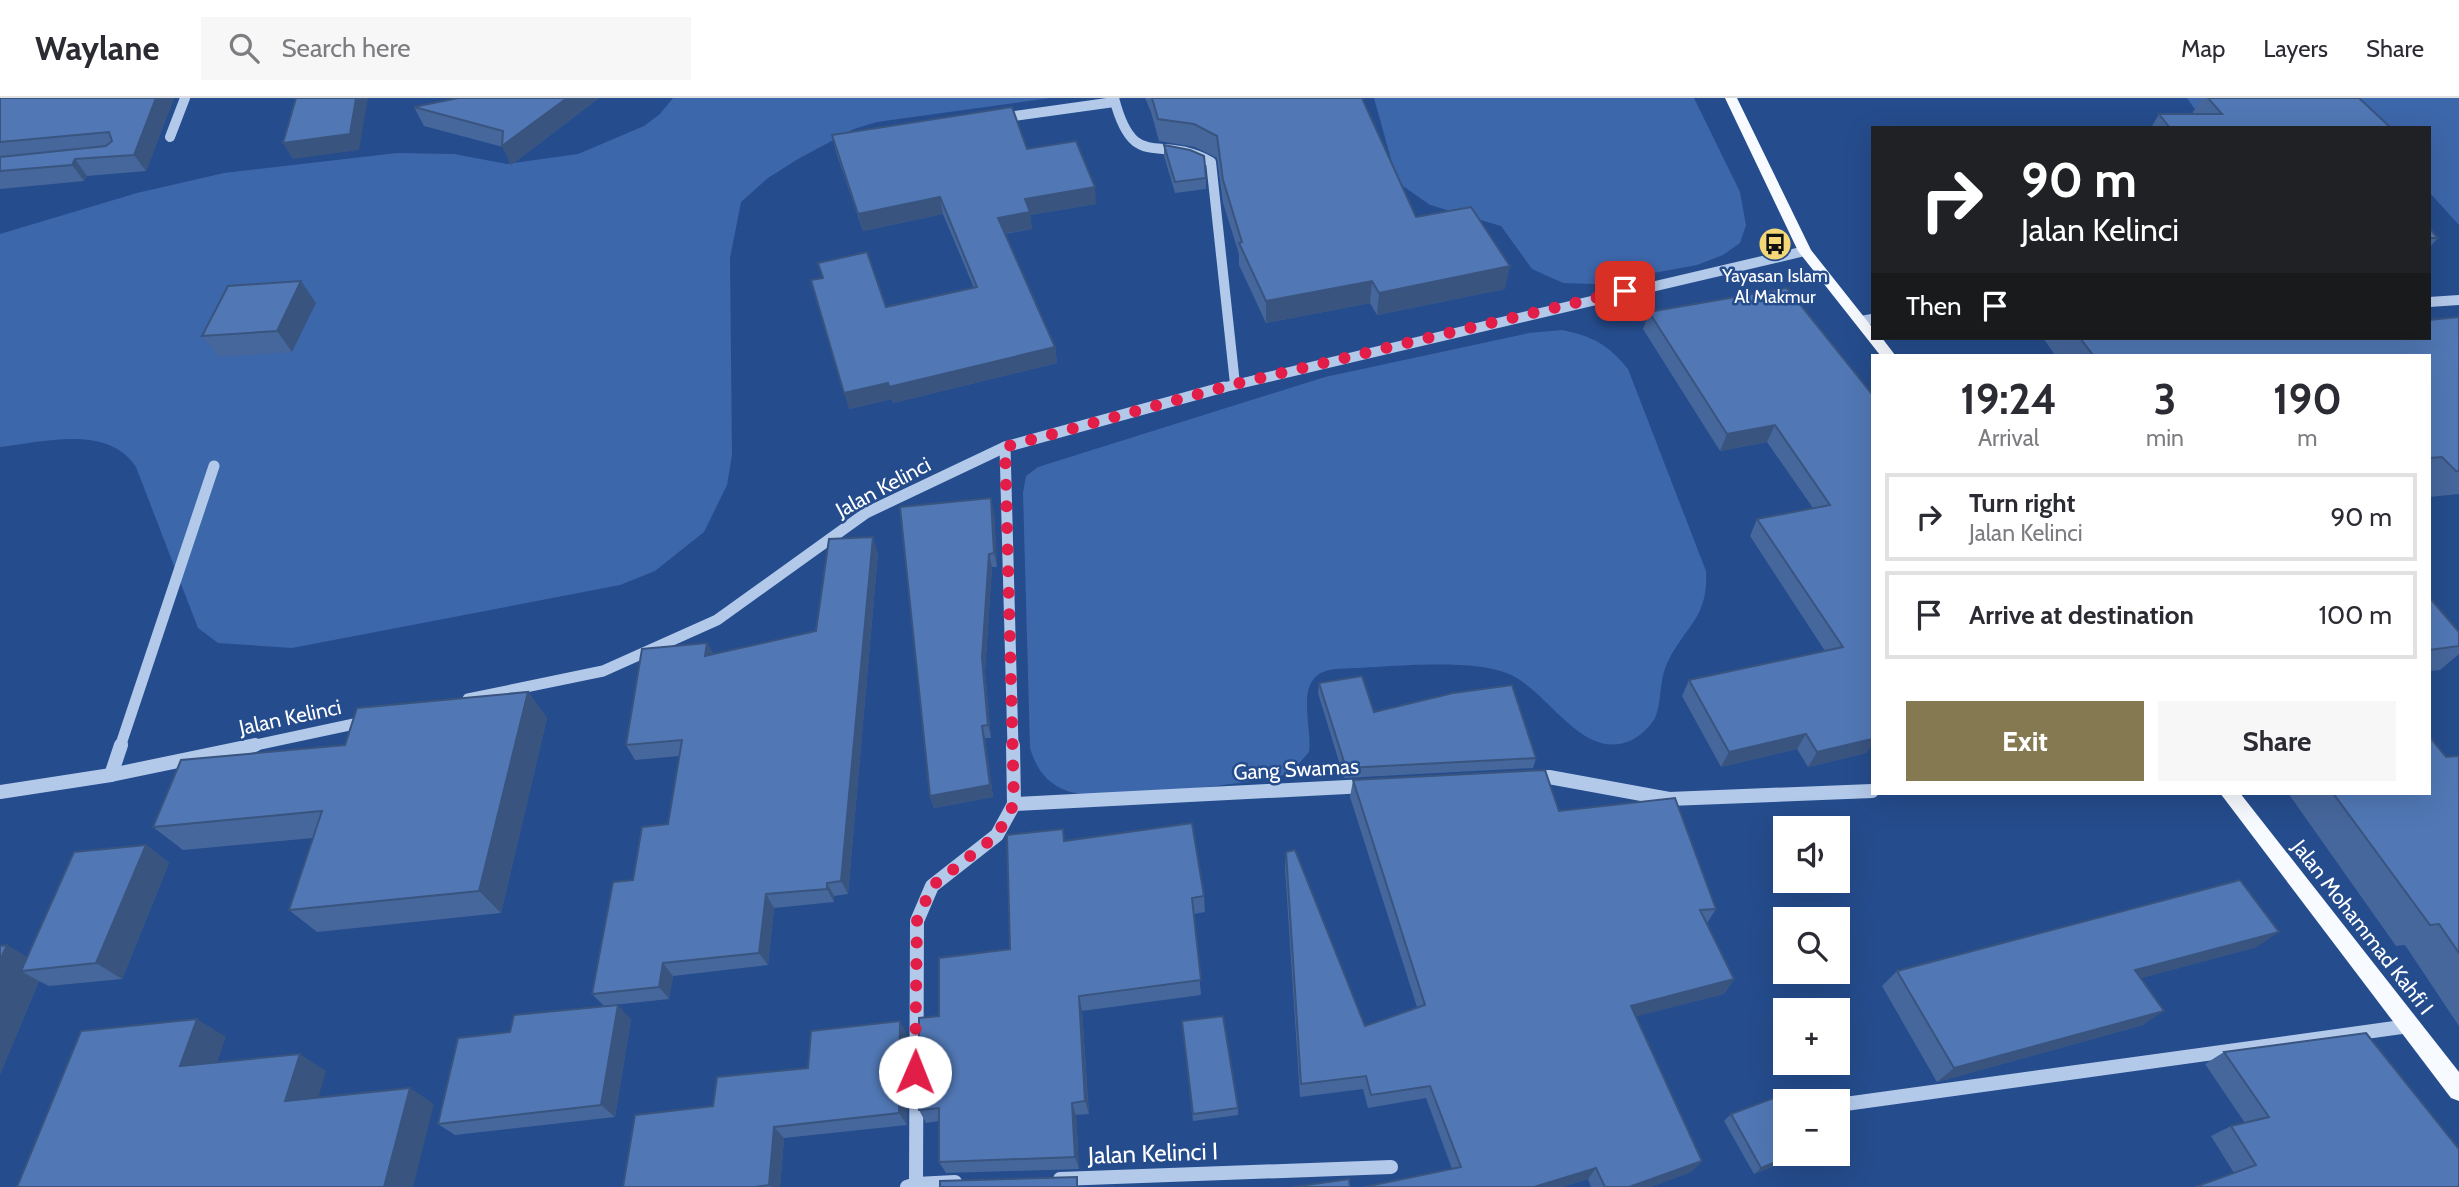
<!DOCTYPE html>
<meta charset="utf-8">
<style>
body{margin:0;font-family:Cabin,sans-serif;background:#f7f7f7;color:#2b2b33;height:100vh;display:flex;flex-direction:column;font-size:26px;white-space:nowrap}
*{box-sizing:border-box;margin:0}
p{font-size:23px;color:#7c7c81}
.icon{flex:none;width:38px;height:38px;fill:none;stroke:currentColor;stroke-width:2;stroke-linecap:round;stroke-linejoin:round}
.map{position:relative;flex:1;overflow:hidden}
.panel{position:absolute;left:1871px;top:256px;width:560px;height:441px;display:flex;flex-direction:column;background:#fff;border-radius:0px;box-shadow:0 7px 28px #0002}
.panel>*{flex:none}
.banner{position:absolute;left:1871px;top:28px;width:560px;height:214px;border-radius:0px;box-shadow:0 7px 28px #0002;background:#202124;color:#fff;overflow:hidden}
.buttons{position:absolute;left:1773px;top:718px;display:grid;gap:14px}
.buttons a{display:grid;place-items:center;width:77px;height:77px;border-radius:0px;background:#fff;box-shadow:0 7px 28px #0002;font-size:35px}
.pin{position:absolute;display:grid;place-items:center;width:60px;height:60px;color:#fff;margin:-30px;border-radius:14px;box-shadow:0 4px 10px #0006}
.me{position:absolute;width:77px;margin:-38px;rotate:1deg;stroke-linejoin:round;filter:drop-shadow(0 0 5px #0008)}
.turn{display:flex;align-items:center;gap:24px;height:147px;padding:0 35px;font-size:32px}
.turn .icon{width:91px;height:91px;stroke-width:2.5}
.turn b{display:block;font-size:49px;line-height:60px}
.then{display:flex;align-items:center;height:66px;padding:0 35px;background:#0003;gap:14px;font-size:26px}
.eta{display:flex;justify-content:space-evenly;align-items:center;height:119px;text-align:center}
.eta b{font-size:42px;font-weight:700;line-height:49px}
.cta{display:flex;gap:14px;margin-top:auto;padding:14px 35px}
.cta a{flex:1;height:80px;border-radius:0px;background:#857952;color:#fff;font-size:28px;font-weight:700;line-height:80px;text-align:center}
.cta a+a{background:#f7f7f7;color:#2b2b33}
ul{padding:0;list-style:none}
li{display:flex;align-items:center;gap:21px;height:88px;margin:0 14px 10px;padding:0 21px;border:4px solid #e1e1e2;border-radius:0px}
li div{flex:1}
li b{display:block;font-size:26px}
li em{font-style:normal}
header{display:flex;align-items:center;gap:42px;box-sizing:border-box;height:98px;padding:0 35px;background:#fff;border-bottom:2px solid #e1e1e2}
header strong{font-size:33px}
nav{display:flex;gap:38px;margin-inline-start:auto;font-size:24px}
.search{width:490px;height:63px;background:#f7f7f7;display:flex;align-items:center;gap:18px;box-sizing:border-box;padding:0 24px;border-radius:0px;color:#7c7c81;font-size:26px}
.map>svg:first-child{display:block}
.green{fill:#3d67ab}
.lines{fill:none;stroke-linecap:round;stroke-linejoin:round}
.minor-far2{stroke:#b3c9ea;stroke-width:10}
.minor-far1{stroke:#b3c9ea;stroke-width:11}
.minor{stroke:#b3c9ea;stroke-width:14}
.major{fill:#f7fafe;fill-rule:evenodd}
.wall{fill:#46679c}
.shaded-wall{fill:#39547f}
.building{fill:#5178b5;stroke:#39547f;stroke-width:2}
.route{stroke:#e11d48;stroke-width:12;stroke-dasharray:0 21.6}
.labels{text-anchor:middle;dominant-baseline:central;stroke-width:5;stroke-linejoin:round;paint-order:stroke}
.far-poi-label{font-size:18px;fill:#fff;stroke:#254c8c}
.street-label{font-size:21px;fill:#fff;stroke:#254c8c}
.near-street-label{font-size:24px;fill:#fff;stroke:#254c8c}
</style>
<header>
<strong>Waylane</strong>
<div class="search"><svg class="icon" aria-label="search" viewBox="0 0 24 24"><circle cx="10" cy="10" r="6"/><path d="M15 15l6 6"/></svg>Search here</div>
<nav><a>Map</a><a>Layers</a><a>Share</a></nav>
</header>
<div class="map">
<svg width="2459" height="1089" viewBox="0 0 2459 1089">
<rect width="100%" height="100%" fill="#254c8c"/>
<g class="green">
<path d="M673,0H1050L877,24L854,31L798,61L768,80L741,104L730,160L732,357L727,387L704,434L655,473L620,487L292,550L218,545L198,530L136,369C108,326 43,344 0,349V136L137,95L224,75L397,55L454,56L507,66L578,56L644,28L660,16Z"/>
<path d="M1374,0H1694L1740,94L1746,127L1740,145L1723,157L1697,167L1594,186L1563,185L1532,171L1501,128L1430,107L1403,88L1396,79Z"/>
<path d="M2187,0H2459V127L2429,94V30H2371L2350,6L2194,10Z"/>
<path d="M1562,232C1592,238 1609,247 1628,271L1706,473C1709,522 1682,530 1666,568C1659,584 1662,604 1655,620C1650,629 1641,637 1632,642C1583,665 1550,594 1509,576C1470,559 1380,570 1335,571C1291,576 1313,625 1309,654L1295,670L1283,677C1250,686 1095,704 1067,693C1046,685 1036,670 1030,650L1023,395L1026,378L1038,369L1325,279L1529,235Z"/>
</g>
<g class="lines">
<g class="minor-far2">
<path d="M1114,0C1134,77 1159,34 1211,64L1235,286"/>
<path d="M1000,20L1114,4"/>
<path d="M170,39L185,0"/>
<path d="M2429,204L2459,202"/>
<path d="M1861,223L1872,221"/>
<path d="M1217,291L1805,153"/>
</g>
<g class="minor-far1">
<path d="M1005,349L1013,649"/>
<path d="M468,601L603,573L717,522L866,415L1005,349L1224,289"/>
<path d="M120,649L214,368"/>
<path d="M246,649L368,623"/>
</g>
<g class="minor">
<path d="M111,677L121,647"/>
<path d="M1531,680L1549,679L1669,701L1872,693"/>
<path d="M0,694L111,677L255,647"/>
<path d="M1014,706L1366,688"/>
<path d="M1838,1007L2409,928"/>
<path d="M1060,1081L1391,1069"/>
<path d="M916,1086L955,1084"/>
<path d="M907,1089L916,1086L917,823L932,788L997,737L1014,706L1013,647"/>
</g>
<g class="major">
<path d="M1725,0H1737L1811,152L1872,229V240H1882L1895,257H1880L1798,153Z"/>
<path d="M2220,695H2240L2459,974V1003L2451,1000Z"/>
</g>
</g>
<g class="wall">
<path d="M0,0H174L146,73L87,78L84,83L0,91Z"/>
<path d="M599,0L511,67L503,49L424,28L414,9Z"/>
<path d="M1145,0H1362L1416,119L1505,191L1377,217L1370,205L1266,225L1239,167V156L1223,105L1217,60L1195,49L1159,43L1151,14Z"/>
<path d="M2201,0H2359L2391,30H2151L2159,16H2192Z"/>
<path d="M832,37L1027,51L1096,106L1030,117L1032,131L1005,136L1055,249L1057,265L893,305L892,301L849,311L886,209L974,190L943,116L863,133L836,54Z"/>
<path d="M1164,47L1206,80V91L1175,95L1164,58Z"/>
<path d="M2429,130L2438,140L2429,150Z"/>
<path d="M301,183L316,205L292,254L219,259L202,238Z"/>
<path d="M1649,214L1872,296V649H1870L1866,655L1808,669L1797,651L1721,669L1682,598L1689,582L1825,553L1750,438L1757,421L1813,410L1767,344L1720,353L1643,231Z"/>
<path d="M2459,219V396L2429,399V257H2055L2043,240H2429Z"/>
<path d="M994,414L997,469H992L985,573L991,640H985L993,699L934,710L930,698Z"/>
<path d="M878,455L848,796L834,798V804L774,810L768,867L673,878L669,901L604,908L592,896L633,782L668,726L680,658L635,662L626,647L707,545L713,556L816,533Z"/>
<path d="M2429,499L2459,534V556L2440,572L2429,573Z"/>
<path d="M1319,585L1374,614L1536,660L1533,670L1344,680L1318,595Z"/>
<path d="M528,594L547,620L501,815L317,834L289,812L313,740L183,752L153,729L345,647Z"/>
<path d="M2459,658V928L2405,847L2396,848L2288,695H2429L2446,659Z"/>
<path d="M1353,682L1559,713L1716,811L1707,825L1734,881L1724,896L1636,918L1702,1063L1691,1074L1650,1089H1591L1588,1081L1562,1089H1364L1452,1071L1426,1000L1368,1010L1363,991L1300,999L1285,770L1286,754L1365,928L1417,909L1350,699Z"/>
<path d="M1066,743L1204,798L1205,814L1194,816L1201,897L1082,913L1089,1016L1076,1017L1079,1071L946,1075L939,1064V1023L926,1025L919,1012L939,918L1010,851Z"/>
<path d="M146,747L169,765L122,881L49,888L39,883L0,976V848L27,859Z"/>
<path d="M2257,849L2141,880L2143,927L1937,984L1882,888L1897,873Z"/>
<path d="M631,921L615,1019L455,1037L438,1026Z"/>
<path d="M1182,923L1238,1010V1017L1193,1023Z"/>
<path d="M907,936V1027L784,1040L780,1089H623L713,1008L808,970Z"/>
<path d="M2224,954L2459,1051L2234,1075L2211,1038L2231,1028L2245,1025L2205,966Z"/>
<path d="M1731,1016L1785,1055H1807L1754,1076L1724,1023Z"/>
</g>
<g class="shaded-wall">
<path d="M156,0H174L146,73L134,57Z"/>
<path d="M356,0H368L359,52L293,61L283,45Z"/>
<path d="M567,0H599L511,67L502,48Z"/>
<path d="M75,61L87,78L84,83L72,67Z"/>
<path d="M1095,89L1096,106L1030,117L1032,131L1001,136L998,120L1025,101Z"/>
<path d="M940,99L943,116L863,133L858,116Z"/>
<path d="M1510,168L1505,191L1377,217L1379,195Z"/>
<path d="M301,183L316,205L292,254L277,233Z"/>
<path d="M1372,183L1370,205L1266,225V203Z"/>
<path d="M1055,249L1057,265L893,305L889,289Z"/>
<path d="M888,285L892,301L849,311L844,295Z"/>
<path d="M1775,327L1767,344L1720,353L1727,336Z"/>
<path d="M991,400L994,414L997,469L994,455Z"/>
<path d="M873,439L878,455L848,796L841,783Z"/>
<path d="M989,456L992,469L985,573L991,640L988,627L982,560Z"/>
<path d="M707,545L715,561L705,558Z"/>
<path d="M528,594L547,620L501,815L479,793Z"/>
<path d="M982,628L985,640L993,699L934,710L930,698Z"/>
<path d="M1806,636L1797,651L1721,669L1729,654Z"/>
<path d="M1872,638V649H1870L1866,655L1808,669L1817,654Z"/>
<path d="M146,747L169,765L122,881L96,865Z"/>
<path d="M827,785L834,798V804L827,791Z"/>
<path d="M766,796L774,810L768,867L759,855Z"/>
<path d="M2279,834L2257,849L2116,887L2135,872Z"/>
<path d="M7,847L45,869L21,873L39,883L0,976V862Z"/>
<path d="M663,865L673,878L669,901L659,889Z"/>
<path d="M1734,881L1724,896L1622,922L1631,908Z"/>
<path d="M1079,898L1082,913L1089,1016L1085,1003Z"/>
<path d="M618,907L631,921L615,1019L601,1007Z"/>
<path d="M2164,913L2143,927L1937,984L1954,970Z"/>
<path d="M197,921L226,939L210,985L180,968Z"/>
<path d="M900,923L907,936V1027L899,1015Z"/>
<path d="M300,956L326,973L313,1019L285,1003Z"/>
<path d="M410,990L434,1006L413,1089H384Z"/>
<path d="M1072,1005L1076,1017L1079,1071L1075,1059Z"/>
<path d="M774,1029L784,1040L780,1089H771L769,1087Z"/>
<path d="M1798,1055H1807L1754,1076L1761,1070Z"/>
<path d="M1702,1063L1691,1074L1650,1089H1629Z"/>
<path d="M1596,1070L1588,1081L1562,1089H1534Z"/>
</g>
<g class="building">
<path d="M0,0H156L134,57L75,61L72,67L0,73V59L106,48L112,43L109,34L0,44Z"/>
<path d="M296,0H356L350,36L283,45Z"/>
<path d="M458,0H567L502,48L503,33L414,9Z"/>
<path d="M1152,0H1362L1416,119L1471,109L1510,168L1379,195L1372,183L1266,203L1239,145L1242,144L1223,82L1217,38L1194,26L1158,21Z"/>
<path d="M2208,0H2359L2391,30H2170L2159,16H2222Z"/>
<path d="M1012,9L1027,51L1076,43L1095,89L1025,101L1030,114L998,120L1055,249L889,289L888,285L844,295L811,182L823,180L818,165L867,154L886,209L977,189L940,99L858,116L832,37Z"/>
<path d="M1164,47L1190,52L1204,58L1206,80L1175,84Z"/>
<path d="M2429,130L2438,140H2429Z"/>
<path d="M301,183L277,233L202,238L228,188Z"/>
<path d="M1787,190L1872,296V641L1817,654L1806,636L1729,654L1689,582L1843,549L1757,421L1830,407L1775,327L1727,336L1649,214Z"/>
<path d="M2459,219V373H2456L2442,359L2429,360V257H2093L2080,240H2429V222Z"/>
<path d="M991,400L994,455L989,456L982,560L988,627L982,628L990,687L930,698L900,409Z"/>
<path d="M873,439L841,783L827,785V791L766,796L759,855L663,865L659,889L592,896L613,784L633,782L642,729L668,726L682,642L626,647L642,551L707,545L705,558L816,533L829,441Z"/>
<path d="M2429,499L2459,534V548L2429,552Z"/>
<path d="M1362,578L1374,614L1453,595L1512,587L1536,660L1346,670L1319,585Z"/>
<path d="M528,594L479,793L289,812L322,713L153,729L181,662L345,647L357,610Z"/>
<path d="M2429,638L2446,659L2459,658V855L2439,826L2430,827L2333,695H2429Z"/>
<path d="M1545,672L1559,713L1675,700L1716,811L1700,812L1734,881L1631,908L1702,1063L1629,1089H1605L1596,1070L1534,1089H1364L1461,1069L1430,988L1371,997L1366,978L1301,986L1286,754L1295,752L1365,928L1425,907L1353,682Z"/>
<path d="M1192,725L1204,798L1192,800L1201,882L1079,898L1085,1003L1072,1005L1075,1059L939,1064V1010L919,1012V920L939,918V860L1010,851L1007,737L1063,731L1064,743Z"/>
<path d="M146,747L96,865L21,873L74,754Z"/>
<path d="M2240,782L2279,834L2135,872L2164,913L1954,970L1897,873Z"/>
<path d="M7,847L0,862V848Z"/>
<path d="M618,907L601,1007L438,1026L458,940L510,934L514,917Z"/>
<path d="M1223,918L1238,1010L1193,1016L1182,923Z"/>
<path d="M197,921L180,968L300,956L285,1003L410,990L384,1089H17L81,933Z"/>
<path d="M900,923L899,1015L774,1029L769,1087L755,1089H623L635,1017L713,1008L717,979L808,970L811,933Z"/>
<path d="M2366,935L2459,1051V1089H2195L2256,1067L2231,1028L2269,1019L2224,954Z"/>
<path d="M1790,994L1795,1003H1785V1055H1798L1761,1070L1731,1016Z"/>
<path d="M1077,1079V1089H940V1083Z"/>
<path d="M1349,1081L1350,1089H1293Z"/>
</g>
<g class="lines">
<path class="route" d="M915,974L917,823L932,788L997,737L1014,706L1005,349L1235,286L1625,193"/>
</g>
<defs>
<symbol id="bus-disc" viewBox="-11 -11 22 22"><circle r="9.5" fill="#f4d877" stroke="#254c8c"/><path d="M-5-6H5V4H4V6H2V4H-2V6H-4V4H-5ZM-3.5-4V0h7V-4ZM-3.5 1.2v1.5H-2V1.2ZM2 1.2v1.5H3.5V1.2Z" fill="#111"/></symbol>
</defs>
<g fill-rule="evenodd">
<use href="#bus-disc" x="1756" y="127" width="38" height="38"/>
</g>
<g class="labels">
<g class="far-poi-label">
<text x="1775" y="178">Yayasan Islam<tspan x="1775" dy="21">Al Makmur</tspan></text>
</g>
<g class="street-label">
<text transform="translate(883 389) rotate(-28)">Jalan Kelinci</text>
<text transform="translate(290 619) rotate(-12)">Jalan Kelinci</text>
<text transform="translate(1296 671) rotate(-3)">Gang Swamas</text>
<text transform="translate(2363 829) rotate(52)">Jalan Mohammad Kahfi I</text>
</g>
<g class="near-street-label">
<text transform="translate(1153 1055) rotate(-2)">Jalan Kelinci I</text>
</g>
</g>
</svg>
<div class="buttons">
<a><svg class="icon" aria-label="sound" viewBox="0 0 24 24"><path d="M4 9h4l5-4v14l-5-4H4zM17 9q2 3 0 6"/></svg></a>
<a><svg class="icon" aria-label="search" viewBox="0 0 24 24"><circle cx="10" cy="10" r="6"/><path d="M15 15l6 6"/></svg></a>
<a>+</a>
<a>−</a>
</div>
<div class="pin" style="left:1625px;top:193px;background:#d93025"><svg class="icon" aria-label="arrive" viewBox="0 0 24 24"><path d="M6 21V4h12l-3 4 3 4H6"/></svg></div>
<svg class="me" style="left:915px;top:974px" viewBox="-20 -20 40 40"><circle r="19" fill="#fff"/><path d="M0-13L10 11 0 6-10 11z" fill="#e11d48"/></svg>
<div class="banner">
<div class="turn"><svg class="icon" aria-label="right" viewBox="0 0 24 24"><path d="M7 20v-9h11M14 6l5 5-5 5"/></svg><div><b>90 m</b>Jalan Kelinci</div></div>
<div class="then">Then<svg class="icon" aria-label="arrive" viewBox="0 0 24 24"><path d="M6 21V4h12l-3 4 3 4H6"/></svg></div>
</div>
<section class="panel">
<div class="eta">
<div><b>19:24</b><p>Arrival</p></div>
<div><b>3</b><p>min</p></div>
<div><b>190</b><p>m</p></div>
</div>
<ul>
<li><svg class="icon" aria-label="right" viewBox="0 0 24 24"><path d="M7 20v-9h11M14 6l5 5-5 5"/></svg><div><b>Turn right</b><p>Jalan Kelinci</p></div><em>90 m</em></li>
<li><svg class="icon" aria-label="arrive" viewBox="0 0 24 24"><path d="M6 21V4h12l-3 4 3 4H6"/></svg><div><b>Arrive at destination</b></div><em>100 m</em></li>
</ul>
<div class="cta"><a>Exit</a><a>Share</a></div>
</section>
</div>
